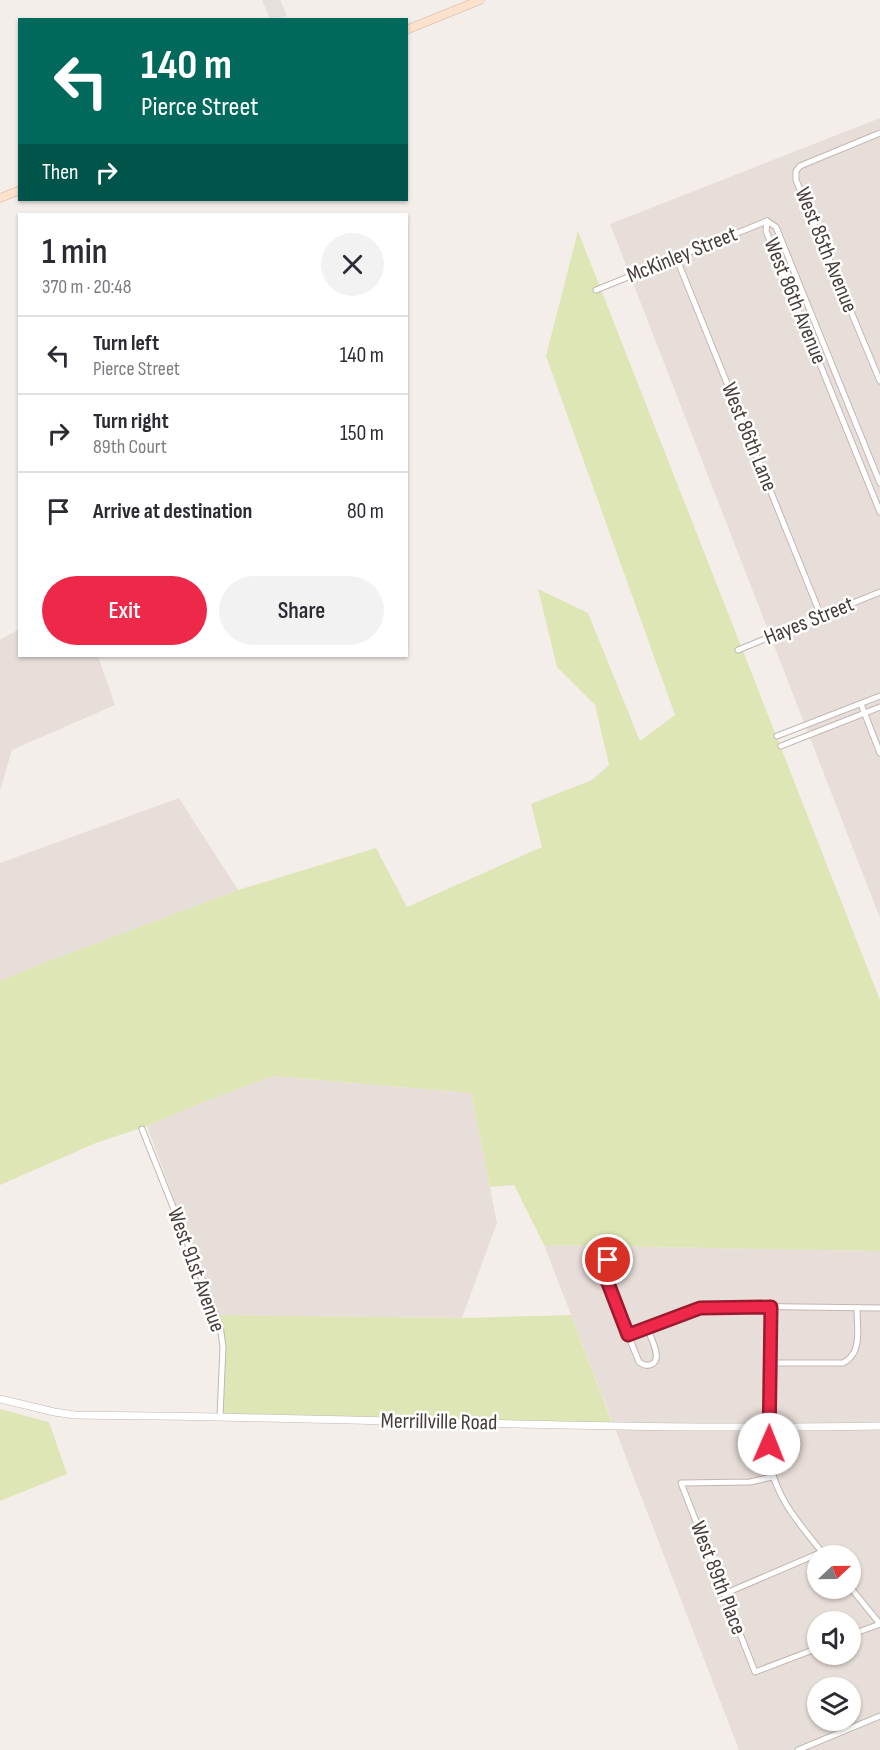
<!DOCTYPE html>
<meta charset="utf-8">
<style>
body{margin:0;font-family:"Sofia Sans Condensed",sans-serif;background:#f2f2f3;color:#2b2b33;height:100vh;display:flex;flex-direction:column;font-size:22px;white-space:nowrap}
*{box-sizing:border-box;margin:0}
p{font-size:20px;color:#7c7c81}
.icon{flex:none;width:33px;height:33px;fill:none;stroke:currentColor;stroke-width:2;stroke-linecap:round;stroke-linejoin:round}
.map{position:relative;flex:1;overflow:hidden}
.side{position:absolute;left:18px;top:213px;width:390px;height:444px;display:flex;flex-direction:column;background:#fff;border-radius:0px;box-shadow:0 2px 4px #0004}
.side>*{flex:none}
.banner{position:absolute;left:18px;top:18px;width:390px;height:183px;border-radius:0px;box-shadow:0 2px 4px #0004;background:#00695c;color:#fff;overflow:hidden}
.needle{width:39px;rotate:68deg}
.tools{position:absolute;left:807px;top:1545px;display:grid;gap:12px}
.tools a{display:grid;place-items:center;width:54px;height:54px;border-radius:50%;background:#fff;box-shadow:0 2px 4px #0004;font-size:30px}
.pin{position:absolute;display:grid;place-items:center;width:51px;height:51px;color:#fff;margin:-26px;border:3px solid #fff;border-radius:50%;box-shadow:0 2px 6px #0007}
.me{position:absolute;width:66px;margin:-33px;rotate:1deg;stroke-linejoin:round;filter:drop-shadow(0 0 4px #0008)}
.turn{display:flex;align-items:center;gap:21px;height:126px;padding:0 24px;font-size:27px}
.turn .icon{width:78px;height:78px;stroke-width:2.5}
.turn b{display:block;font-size:42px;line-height:51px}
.then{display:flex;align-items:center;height:57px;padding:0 24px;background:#0003;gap:12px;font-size:22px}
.round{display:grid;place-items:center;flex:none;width:63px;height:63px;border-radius:32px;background:#f2f2f3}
.overview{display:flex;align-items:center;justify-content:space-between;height:102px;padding:0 24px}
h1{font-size:36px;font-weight:600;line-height:45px}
.button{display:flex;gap:12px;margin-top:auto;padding:12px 24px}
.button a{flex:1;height:69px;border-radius:36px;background:#ee2848;color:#fff;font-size:24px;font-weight:600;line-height:69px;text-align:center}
.button a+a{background:#f2f2f3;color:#2b2b33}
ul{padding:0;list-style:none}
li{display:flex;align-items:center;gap:18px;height:78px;padding:0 24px;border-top:2px solid #e1e1e2}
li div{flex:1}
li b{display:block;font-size:22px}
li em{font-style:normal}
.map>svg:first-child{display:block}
.residential{fill:#e8ded9;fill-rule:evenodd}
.green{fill:#dfe6b6}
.parking{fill:#e3e0de}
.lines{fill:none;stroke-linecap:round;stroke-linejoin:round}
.minor-casing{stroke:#c2b6b0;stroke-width:7}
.tertiary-casing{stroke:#c2b6b0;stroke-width:8}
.secondary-casing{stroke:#d4b59e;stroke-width:9}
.minor{stroke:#fff;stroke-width:5}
.tertiary{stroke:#fff;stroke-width:7}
.secondary{stroke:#fce1cd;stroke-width:8}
.route-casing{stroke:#9b1a2f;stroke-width:15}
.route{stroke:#ee2848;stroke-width:10}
.labels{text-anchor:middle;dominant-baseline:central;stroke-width:5;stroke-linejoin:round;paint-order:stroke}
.street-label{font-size:22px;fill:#483d38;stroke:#fff}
</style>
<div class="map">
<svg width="880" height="1750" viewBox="0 0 880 1750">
<rect width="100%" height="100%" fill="#f4eeea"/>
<g class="residential">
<path d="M880,118V918L610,224Z"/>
<path d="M19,629L20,656H98L115,705L12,750L0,791V640Z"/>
<path d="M179,798L238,890L33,967L0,981V863Z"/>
<path d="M273,1076L471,1093L497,1223L462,1318L216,1315L147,1126L206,1101Z"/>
<path d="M544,1245L880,1251V1750H739ZM818,1556H850V1588H818ZM818,1622H850V1654H818ZM818,1688H850V1720H818Z"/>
</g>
<g class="green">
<path d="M578,231L880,1000V1251L544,1245L514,1185L490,1187L471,1093L273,1076L206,1101L147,1126L96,1143L0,1185V981L33,967L238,890L376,848L407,907L542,847L531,804L592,780L609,765L595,705L557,667L538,589L588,613L640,741L675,715L546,356Z"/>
<path d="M216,1315L462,1318L571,1315L613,1425L220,1416L223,1348Z"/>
<path d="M0,1409L49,1422L67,1474L0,1501Z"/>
</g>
<path class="parking" d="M262,0H280L287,16L277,19H270Z"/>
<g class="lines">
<defs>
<g id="minor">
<path d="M880,133L800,166L796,171V180L880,381"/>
<path d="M767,221L766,231L880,512"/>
<path d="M767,221L776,227L880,483"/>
<path d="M676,257L821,616"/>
<path d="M596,290L767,221"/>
<path d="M738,650L880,592"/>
<path d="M861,704L880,753"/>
<path d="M777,736L880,696"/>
<path d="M781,746L880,707"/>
<path d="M142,1129L220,1325L223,1347L220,1416"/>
<path d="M608,1285C606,1281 603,1275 603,1271C601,1249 644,1262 608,1285L639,1362C643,1365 647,1367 652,1364C663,1359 650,1336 647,1328"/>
<path d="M771,1307L769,1460C777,1501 800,1524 825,1556"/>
<path d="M628,1335L700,1308L714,1306L880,1308"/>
<path d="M771,1363H843C863,1353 857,1328 857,1308"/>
<path d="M772,1477L750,1482L681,1483L755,1672L818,1648"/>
<path d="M850,1587L880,1624"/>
<path d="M724,1594L822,1552"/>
<path d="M850,1635L880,1624"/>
<path d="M798,1750L880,1716"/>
</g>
<path id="tertiary" d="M0,1399L54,1412L75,1415C344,1417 612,1431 880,1426"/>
<g id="secondary">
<path d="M406,30L480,0"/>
<path d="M0,198L20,190"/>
</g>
</defs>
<use href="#minor" class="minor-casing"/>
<use href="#tertiary" class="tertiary-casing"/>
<use href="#secondary" class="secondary-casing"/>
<use href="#minor" class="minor"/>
<use href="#tertiary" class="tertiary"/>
<use href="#secondary" class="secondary"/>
</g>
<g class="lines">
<defs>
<path id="route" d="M608,1260L604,1264L603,1270L628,1335L700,1308L771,1307L769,1444"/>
</defs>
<use href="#route" class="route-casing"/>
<use href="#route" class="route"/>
</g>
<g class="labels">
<g class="street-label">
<text transform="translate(826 250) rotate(68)">West 85th Avenue</text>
<text transform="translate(682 255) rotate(-22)">McKinley Street</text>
<text transform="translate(795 301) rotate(68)">West 86th Avenue</text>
<text transform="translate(749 437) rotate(68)">West 86th Lane</text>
<text transform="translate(809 621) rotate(-22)">Hayes Street</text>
<text transform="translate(196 1270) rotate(70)">West 91st Avenue</text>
<text transform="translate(439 1422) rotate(1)">Merrillville Road</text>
<text transform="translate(718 1578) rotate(69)">West 89th Place</text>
</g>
</g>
</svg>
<div class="tools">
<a><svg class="needle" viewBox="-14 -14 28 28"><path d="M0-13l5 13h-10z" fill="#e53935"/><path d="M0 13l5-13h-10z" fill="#7c7c81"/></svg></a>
<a><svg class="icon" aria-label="sound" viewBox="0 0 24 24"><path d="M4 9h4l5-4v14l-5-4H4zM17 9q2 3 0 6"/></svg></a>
<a><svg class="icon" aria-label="layers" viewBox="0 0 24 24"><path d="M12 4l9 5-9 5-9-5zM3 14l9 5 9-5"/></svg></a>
</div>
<div class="pin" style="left:608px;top:1260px;background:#d93025"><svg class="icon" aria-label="arrive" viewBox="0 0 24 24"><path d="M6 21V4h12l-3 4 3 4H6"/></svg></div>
<svg class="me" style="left:769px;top:1444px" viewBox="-20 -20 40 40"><circle r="19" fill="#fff"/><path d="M0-13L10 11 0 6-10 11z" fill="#ee2848"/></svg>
<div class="banner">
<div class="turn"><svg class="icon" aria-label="left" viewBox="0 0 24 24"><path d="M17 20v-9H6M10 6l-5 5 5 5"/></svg><div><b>140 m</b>Pierce Street</div></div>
<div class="then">Then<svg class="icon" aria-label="right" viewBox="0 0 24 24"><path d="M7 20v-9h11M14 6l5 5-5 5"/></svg></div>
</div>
<section class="side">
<div class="overview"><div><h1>1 min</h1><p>370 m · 20:48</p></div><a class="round"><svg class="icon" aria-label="close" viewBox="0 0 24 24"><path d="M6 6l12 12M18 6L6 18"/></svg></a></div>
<ul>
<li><svg class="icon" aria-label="left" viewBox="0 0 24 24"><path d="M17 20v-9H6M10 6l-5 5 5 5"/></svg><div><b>Turn left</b><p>Pierce Street</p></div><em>140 m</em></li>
<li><svg class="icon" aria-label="right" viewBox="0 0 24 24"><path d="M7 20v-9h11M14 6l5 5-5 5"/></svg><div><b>Turn right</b><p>89th Court</p></div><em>150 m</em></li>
<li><svg class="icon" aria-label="arrive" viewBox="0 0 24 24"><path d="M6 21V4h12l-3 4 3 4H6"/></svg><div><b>Arrive at destination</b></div><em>80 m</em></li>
</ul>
<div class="button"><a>Exit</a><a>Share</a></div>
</section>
</div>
